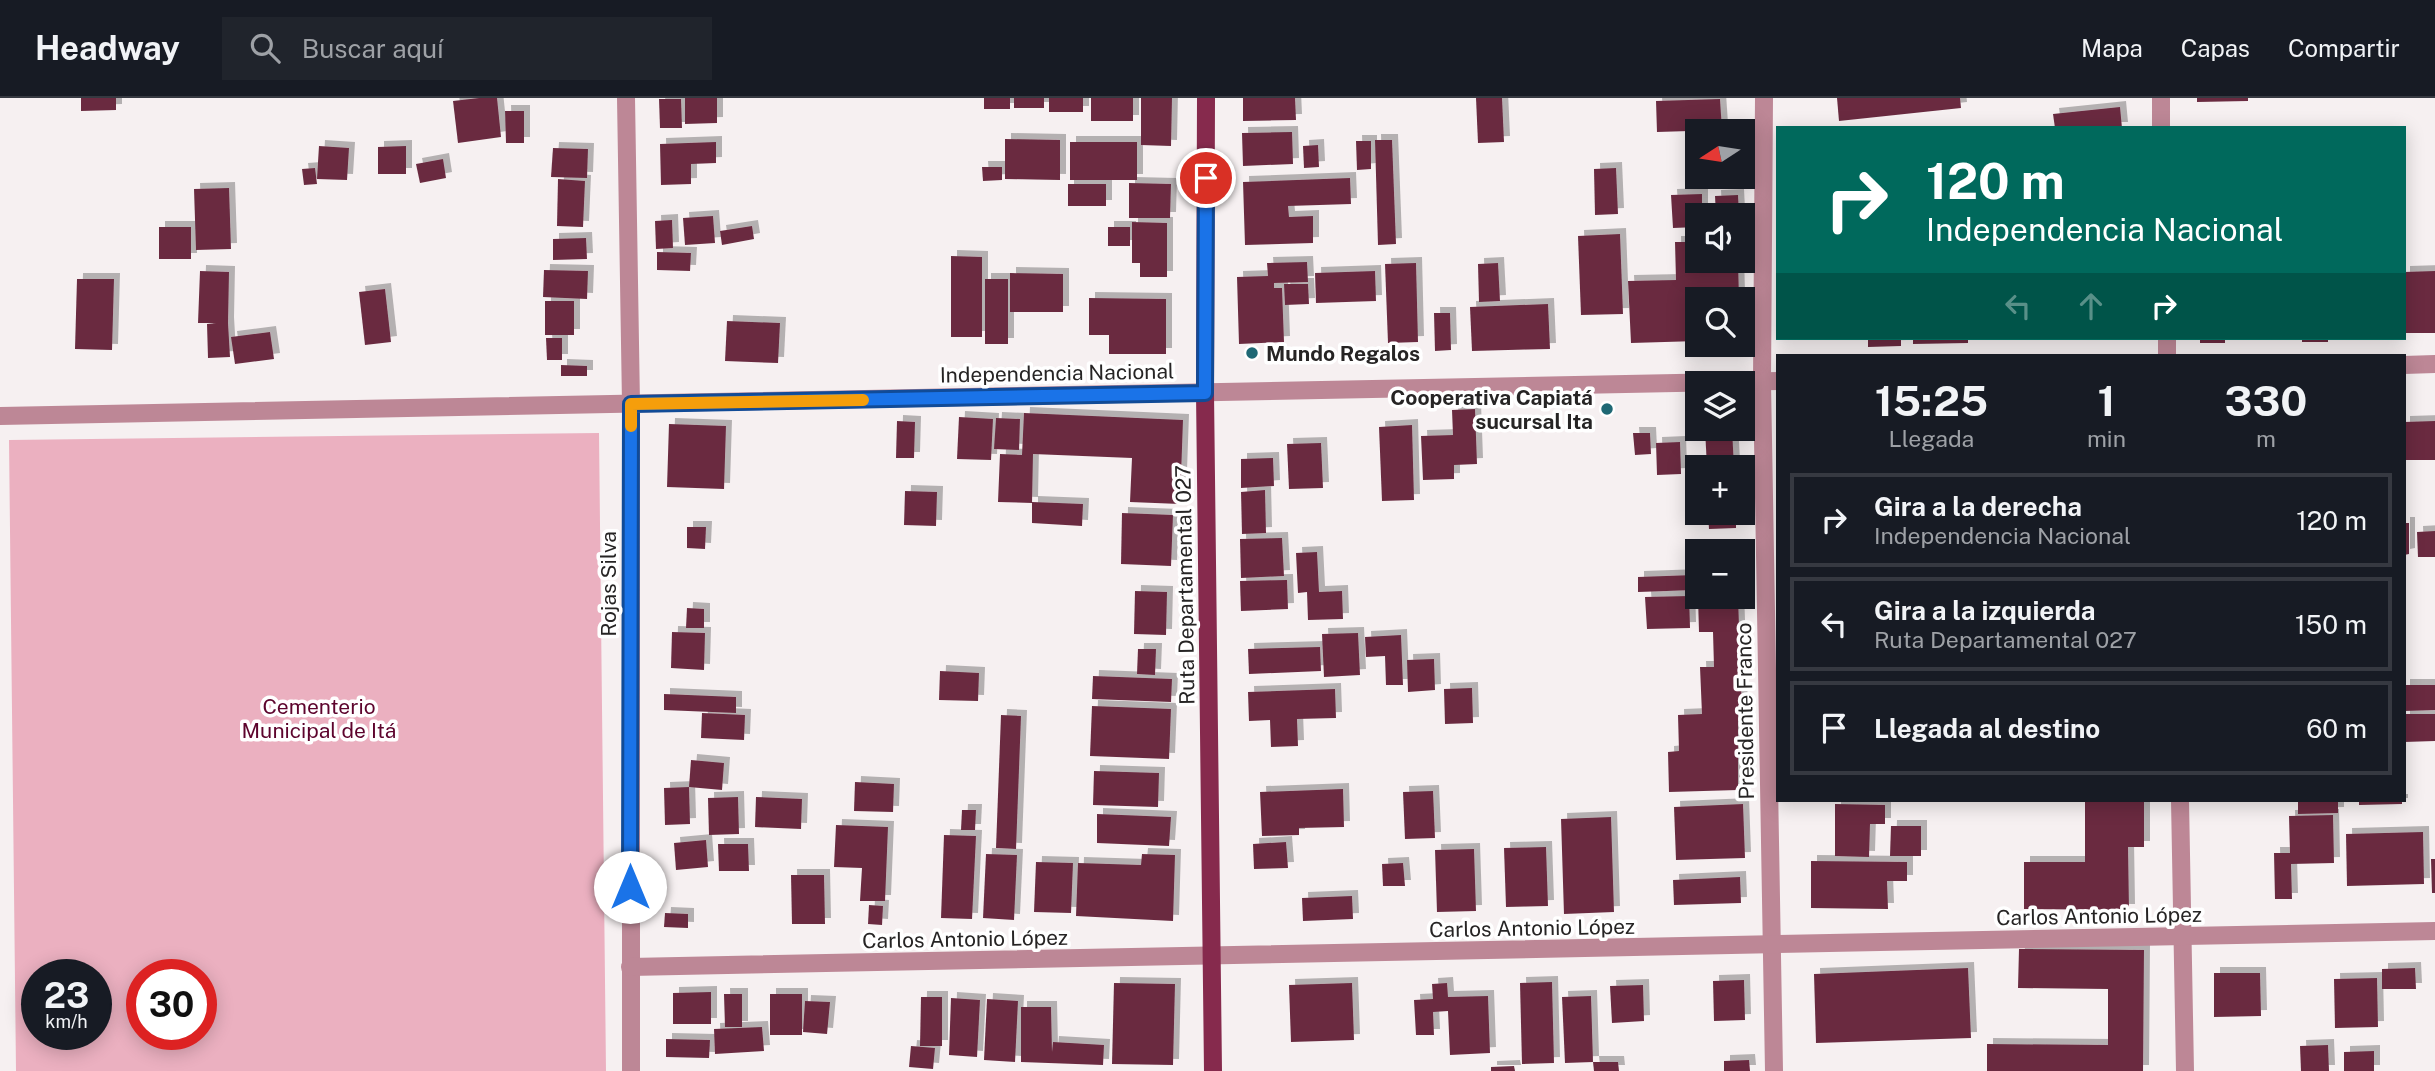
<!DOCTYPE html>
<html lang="es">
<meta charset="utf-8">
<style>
body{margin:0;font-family:"Public Sans",sans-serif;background:#20242c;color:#f1f3f6;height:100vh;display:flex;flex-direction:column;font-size:26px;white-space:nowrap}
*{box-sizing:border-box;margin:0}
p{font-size:23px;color:#9ea1a6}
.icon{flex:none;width:38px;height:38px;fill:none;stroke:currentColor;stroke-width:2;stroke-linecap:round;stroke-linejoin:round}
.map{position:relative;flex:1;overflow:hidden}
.drawer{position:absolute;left:1776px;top:256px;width:630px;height:448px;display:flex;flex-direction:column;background:#171b24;border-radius:0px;box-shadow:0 4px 18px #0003}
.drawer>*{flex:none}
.hud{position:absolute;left:1776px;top:28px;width:630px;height:214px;border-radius:0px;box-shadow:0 4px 18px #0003;background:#00695c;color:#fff;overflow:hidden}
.needle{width:46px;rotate:258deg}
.tools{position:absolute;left:1685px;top:21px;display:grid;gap:14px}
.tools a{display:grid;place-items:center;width:70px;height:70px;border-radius:0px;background:#171b24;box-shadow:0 4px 18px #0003;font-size:35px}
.speed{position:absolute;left:21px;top:861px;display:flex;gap:14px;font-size:35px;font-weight:700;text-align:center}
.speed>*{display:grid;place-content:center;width:91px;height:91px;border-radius:50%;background:#171b24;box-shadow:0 4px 18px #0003;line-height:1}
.speed small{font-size:18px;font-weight:400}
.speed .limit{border:10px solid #d22;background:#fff;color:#111}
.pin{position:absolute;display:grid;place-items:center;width:60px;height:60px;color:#fff;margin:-30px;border:4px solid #fff;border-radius:50%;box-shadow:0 2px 7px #0007}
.me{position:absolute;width:77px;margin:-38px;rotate:0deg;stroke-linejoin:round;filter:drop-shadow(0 0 5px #0008)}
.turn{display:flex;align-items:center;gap:24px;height:147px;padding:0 35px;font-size:32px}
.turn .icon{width:91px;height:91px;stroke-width:2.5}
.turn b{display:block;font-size:49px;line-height:60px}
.lanes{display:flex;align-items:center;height:66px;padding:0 35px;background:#0003;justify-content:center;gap:35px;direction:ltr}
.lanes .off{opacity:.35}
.eta{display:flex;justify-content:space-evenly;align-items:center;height:119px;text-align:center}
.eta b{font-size:42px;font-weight:700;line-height:49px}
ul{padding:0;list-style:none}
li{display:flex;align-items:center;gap:21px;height:94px;margin:0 14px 10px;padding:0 21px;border:4px solid #363941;border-radius:0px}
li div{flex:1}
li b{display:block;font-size:26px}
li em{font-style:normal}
header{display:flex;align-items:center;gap:42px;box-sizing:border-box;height:98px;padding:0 35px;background:#171b24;border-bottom:2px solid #363941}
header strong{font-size:33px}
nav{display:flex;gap:38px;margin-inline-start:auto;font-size:24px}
.search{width:490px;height:63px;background:#20242c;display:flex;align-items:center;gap:18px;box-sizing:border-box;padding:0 24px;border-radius:0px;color:#9ea1a6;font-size:26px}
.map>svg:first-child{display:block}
.green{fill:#ebb0c0;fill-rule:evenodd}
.building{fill:#6a2c41;filter:url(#shadow)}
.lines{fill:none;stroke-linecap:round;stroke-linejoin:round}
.street{stroke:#bd8796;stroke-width:18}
.primary{stroke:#862a4d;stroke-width:18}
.route-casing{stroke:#114b97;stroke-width:18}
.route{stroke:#1a73e8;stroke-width:12}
.slow{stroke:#f59e0b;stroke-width:12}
.poi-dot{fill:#1f6874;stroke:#fff;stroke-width:2.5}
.labels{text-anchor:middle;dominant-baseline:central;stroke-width:7;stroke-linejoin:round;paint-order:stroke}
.poi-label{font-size:21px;font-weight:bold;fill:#262424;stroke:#fff;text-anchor:start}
.street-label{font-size:21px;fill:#262424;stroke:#fff}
.park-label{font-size:21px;fill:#5d042d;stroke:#fff}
</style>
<header>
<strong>Headway</strong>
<div class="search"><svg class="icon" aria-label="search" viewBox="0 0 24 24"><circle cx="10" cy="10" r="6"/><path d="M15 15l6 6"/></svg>Buscar aquí</div>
<nav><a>Mapa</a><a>Capas</a><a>Compartir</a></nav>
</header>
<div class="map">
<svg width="2435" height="973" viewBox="0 0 2435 973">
<defs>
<filter id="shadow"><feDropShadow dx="6" dy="-6" stdDeviation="0" flood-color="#0004"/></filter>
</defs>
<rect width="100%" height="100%" fill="#f6f0f1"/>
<path class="green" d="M599,335L606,973H16L9,342ZM37,877H96V936H37ZM142,877H201V936H142Z"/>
<g class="building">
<path d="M81,0H116V12L81,13Z"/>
<path d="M479,0H497L501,39L458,45L453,3Z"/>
<path d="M685,0H717V25L685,26Z"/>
<rect x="984" y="0" width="26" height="11"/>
<rect x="1014" y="0" width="30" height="10"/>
<rect x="1049" y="0" width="34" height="14"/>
<rect x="1091" y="0" width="42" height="23"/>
<path d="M1141,0H1172L1171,48L1141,47Z"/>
<path d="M1243,0H1295L1296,22L1243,23Z"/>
<path d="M1476,0H1502L1504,44L1478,45Z"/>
<path d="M1837,0H1960L1961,10L1839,23Z"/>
<path d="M2197,0H2248V3L2197,4Z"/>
<path d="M659,1H681L682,30H660Z"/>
<path d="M1720,1L1722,32L1657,34L1656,3Z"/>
<path d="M2120,9L2122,30H2055L2053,16Z"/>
<path d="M505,13H524V45H506Z"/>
<path d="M1292,34L1293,66L1243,68L1242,35Z"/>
<path d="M1005,41L1060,42V82L1005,81Z"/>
<path d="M1375,42H1392L1396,146L1378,147Z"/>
<path d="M1356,43H1371V71L1357,72Z"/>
<path d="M716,44V65L691,66V86L661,87L660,46Z"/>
<rect x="1070" y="44" width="67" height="38"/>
<path d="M1318,47L1319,69L1304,70L1303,48Z"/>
<path d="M319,48L349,50L347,82L317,81Z"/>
<path d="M406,48V76H378V49Z"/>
<path d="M553,50L588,51L587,80L551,79Z"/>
<path d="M443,61L446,80L420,85L416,66Z"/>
<path d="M982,69H1002V82L983,83Z"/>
<path d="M315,70L317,86L304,87L302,71Z"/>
<path d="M1616,70L1618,116L1595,117L1594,71Z"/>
<path d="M1350,80L1351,106L1288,108L1289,119L1313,118V145L1245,147L1243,84Z"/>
<path d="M558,81L585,83L583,129L557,128Z"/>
<path d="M1129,85L1171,86L1170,120H1129Z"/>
<rect x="1068" y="86" width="38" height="22"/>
<path d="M229,90L231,151L196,152L194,91Z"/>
<path d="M1702,96V117H1698V129L1673,130L1671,97Z"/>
<path d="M1738,97L1739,117H1716L1715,98Z"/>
<path d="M713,118L715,145L685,147L683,120Z"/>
<path d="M672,122L673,150L656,151L655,123Z"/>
<path d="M1132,124L1167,125V179H1140V165H1132Z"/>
<path d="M752,128L754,141L722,147L720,133Z"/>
<rect x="159" y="129" width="32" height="32"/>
<rect x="1108" y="129" width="22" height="19"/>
<path d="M1620,136L1623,216L1581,217L1578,138Z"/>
<path d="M586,140L587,161L553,162V141Z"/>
<path d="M1675,144H1698V163H1738L1739,201H1698V243L1631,245L1628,183L1676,182Z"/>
<path d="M657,154L691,155L690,173L657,172Z"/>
<path d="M951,158L982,159V239H951Z"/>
<path d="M1307,164L1308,184L1274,185V190H1282L1284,244L1239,246L1237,179L1268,178L1267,165Z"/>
<path d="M1416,165L1418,244L1388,245L1385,166Z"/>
<path d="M1498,165L1500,203L1479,204L1478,166Z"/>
<path d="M544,172L588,173L587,201L543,199Z"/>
<path d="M200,173L229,174L228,225L230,259L208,260L207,226L216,225H198Z"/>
<path d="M1375,173L1376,203L1316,205L1315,175Z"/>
<path d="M2435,173V235H2404V174Z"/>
<path d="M1010,175L1063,176V214H1010Z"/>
<path d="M77,181H114L112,252L75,251Z"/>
<rect x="985" y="181" width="23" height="65"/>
<path d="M1284,186H1308L1309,206L1285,207Z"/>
<path d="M385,191L391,244L365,247L359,194Z"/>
<path d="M1089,200L1166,201V256H1109V237H1089Z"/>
<rect x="545" y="203" width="29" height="34"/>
<path d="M1548,206L1550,251L1472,253L1470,209Z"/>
<path d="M1434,215H1450L1451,252L1435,253Z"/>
<path d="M727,223L780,225L778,265L725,263Z"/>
<path d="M270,234L274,261L235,266L231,239Z"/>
<path d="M546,240H562V262H547Z"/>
<path d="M1868,240H1901V248L1868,249Z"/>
<path d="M1913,240H1968V245L1913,246Z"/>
<rect x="2200" y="240" width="25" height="5"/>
<rect x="2302" y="240" width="26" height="4"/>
<path d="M561,267L587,268V278H561Z"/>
<path d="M1475,311L1477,366L1454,367V381L1423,382L1421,338L1453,337L1452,312Z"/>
<path d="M1024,315L1183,322L1180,406L1130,404L1132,360L1033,356L1032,405L998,404L1000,356L1022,357Z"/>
<path d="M959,319L993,321L991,362L957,361Z"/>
<path d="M996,320L1020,321L1019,352L994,351Z"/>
<path d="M897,323L915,324L914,360H896Z"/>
<path d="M2435,323V362H2404V324Z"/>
<path d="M669,326L726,328L724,391L667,389Z"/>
<path d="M1412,327L1414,402L1382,403L1379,329Z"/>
<path d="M1705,331H1732L1734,369H1707Z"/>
<path d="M1633,335H1650L1651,356L1635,357Z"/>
<path d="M1680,344L1681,376L1657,377L1656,345Z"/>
<path d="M1321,345L1323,390L1289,391L1287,346Z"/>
<path d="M1273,360L1274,388L1241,390V361Z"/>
<path d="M1265,392L1266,435L1242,436L1241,394Z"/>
<path d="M905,393L937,394L936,428L904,427Z"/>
<path d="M1032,404L1083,406L1082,428L1032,425Z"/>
<path d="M1122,415L1173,417L1171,468L1121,466Z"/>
<path d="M1708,415H1736V430L1709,431Z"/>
<path d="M2404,425H2409V456L2404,457Z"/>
<path d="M687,429H706L705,451L687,450Z"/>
<path d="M2435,433V459H2418L2417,434Z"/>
<path d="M1282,440L1284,478L1241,480L1240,441Z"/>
<path d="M1317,454L1319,494L1342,493L1343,521L1308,522L1307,494L1298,495L1296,455Z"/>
<path d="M1694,477L1695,492L1638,494V479Z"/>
<path d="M1287,482L1288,511L1241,513L1240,483Z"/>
<path d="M1135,493L1167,494L1166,537L1134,536Z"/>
<path d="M1689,498L1690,530L1647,531L1645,499Z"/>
<path d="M1698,499H1738L1742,615H1738V692L1669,694L1668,654L1679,653L1678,617L1702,616L1700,569H1714L1713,534H1699Z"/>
<path d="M687,510L704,511V530H686Z"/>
<path d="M672,534L705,535L704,572L671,570Z"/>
<path d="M1358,535L1360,577L1324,579L1322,536Z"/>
<path d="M1401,537L1403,587H1386L1385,558L1366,559L1365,539Z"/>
<path d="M1320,549L1321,573L1249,576L1248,551Z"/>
<path d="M1138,551H1156L1155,577L1137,576Z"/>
<path d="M1434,561L1435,592L1408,594L1407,562Z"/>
<path d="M940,573L979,575L978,603L939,602Z"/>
<path d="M1093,578L1172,581L1171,604L1092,601Z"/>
<path d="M2404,587H2435V612L2404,613Z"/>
<path d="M1472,590L1473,625L1445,626L1444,591Z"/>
<path d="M1335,591L1336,620L1297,621L1298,648L1271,649L1270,622L1249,623L1248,594Z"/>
<path d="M664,596L736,599V615L664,612Z"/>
<path d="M1092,608L1171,611L1169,661L1090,658Z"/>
<path d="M702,615L745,617L744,642L701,640Z"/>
<path d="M2404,616H2435V643L2404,644Z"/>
<path d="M1001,617L1021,618L1016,751L996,750Z"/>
<path d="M691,662L724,665L722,692L689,689Z"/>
<path d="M1094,673L1159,675L1158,709L1093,707Z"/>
<path d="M855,684L894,686L893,714L854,713Z"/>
<path d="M689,689L690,726L665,727L664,690Z"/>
<path d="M1343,691L1344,729L1299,730V737L1262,738L1260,694Z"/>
<path d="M1433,693L1435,740L1405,741L1403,694Z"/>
<path d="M738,699L739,736L709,737L708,700Z"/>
<path d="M756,699L802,701L801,731L755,729Z"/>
<path d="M2085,702H2144V749H2128L2129,812L2024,811V764H2085Z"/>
<path d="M2298,702H2338V715L2298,716Z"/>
<path d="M2359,702H2402V706L2359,707Z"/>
<path d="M1743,706L1745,760L1676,762L1674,709Z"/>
<path d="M1835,706L1885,707V726H1870L1869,759L1835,758Z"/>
<path d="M962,712H976L975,732H961Z"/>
<path d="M1097,716L1171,719L1169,748L1097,745Z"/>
<path d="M2333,717L2334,765L2291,766L2292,801H2275L2274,755H2290L2289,718Z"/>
<path d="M1611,719L1614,814L1564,816L1561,721Z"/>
<path d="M836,727L888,729L885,803H860L862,770L834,769Z"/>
<path d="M1891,728H1921V758H1890Z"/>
<path d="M2423,734L2424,786L2347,788L2346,736Z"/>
<path d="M944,737L976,738L972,821L941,820Z"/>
<path d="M706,742L708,769L676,772L674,745Z"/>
<path d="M1286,744L1288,770L1254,771L1253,746Z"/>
<path d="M718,746H748L749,773H719Z"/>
<path d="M1546,749L1548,808L1506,809L1504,750Z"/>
<path d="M1474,751L1476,813L1437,814L1435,752Z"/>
<path d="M986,756L1017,757L1014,822L983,820Z"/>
<path d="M1142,756L1175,757L1173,823L1076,818L1078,765L1141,767Z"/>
<path d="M2431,761H2435V795H2432Z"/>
<path d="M1811,763L1907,764V783H1887L1888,811L1811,810Z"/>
<path d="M1036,764L1073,765L1071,815L1034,814Z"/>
<path d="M1403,765L1405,788H1383L1382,766Z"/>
<path d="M791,777H824L825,826H792Z"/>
<path d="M1740,779L1741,805L1674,807L1673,782Z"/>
<path d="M1352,798L1353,821L1303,823L1302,800Z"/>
<path d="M869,807L883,808L882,827L868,826Z"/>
<path d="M665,815L688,816V830L664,829Z"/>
<path d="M2019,851L2144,852L2143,973H1987V946L2108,947V891L2018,890Z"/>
<path d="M1968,870L1971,940L1816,945L1814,876Z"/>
<path d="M2415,870L2416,891H2382V871Z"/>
<path d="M2214,875H2260L2261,918L2214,919Z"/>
<path d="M2377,880L2378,929L2335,930L2334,881Z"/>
<path d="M1744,882L1745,922L1714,923L1713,883Z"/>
<path d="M1552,884L1554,965L1522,966L1520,885Z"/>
<path d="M1114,885L1175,886L1173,967L1112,966Z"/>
<path d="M1352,885L1354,942L1291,944L1289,887Z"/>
<path d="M1447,885L1448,899L1488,898L1490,955L1450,957L1448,913L1433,914L1434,937H1416L1414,902L1433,901L1432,886Z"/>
<path d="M1643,887L1644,923L1612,925L1610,888Z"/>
<path d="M711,894V926H673V895Z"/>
<path d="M724,896H742V929H725Z"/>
<rect x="770" y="896" width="32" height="41"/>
<path d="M1591,898L1593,964L1565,965L1562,899Z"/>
<path d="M921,899H942V948H920Z"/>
<path d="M951,900L980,902L977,959L949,957Z"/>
<path d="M987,901L1018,903L1015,964L984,962Z"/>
<path d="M805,903L830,904L827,936L803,934Z"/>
<path d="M1021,909H1051L1052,954L1053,944L1104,947L1103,967L1021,964Z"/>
<path d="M762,929L764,953L715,956L714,931Z"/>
<path d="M666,941L710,942L709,960L666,959Z"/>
<path d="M2328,947L2329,973H2301L2300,948Z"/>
<path d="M911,948L935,950L933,971L909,969Z"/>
<path d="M2374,953V973H2344V954Z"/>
<path d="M1749,962L1750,973H1724V963Z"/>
<path d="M1593,964H1618L1619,973H1594Z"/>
<path d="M1514,968L1515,973H1491V969Z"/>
</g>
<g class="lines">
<g class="street">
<path d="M626,0L631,306V973"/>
<path d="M1764,0L1762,284L1774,973"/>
<path d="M2161,0V30"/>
<path d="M2167,240V257"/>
<path d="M2404,267L2435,266"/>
<path d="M0,318L1778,283"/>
<path d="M2180,702L2185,973"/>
<path d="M630,869L2435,833"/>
</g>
<path class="primary" d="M1206,0L1205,295L1213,973"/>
</g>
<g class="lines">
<defs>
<path id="route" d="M630,789L631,306L1205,295L1206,80"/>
</defs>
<use href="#route" class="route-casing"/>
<use href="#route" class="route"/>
<path class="slow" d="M631,328V306L863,302"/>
</g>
<g class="poi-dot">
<circle cx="1252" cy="255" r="7"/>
<circle cx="1607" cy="311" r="7"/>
</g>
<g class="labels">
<g class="poi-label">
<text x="1266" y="255">Mundo Regalos</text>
<text x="1593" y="299" text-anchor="end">Cooperativa Capiatá<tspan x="1593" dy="24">sucursal Ita</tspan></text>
</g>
<g class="street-label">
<text transform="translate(1057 275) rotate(-1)">Independencia Nacional</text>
<text transform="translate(608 486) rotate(-90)">Rojas Silva</text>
<text transform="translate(1185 487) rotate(-91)">Ruta Departamental 027</text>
<text transform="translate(1745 613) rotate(-91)">Presidente Franco</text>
<text transform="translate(2099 818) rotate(-1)">Carlos Antonio López</text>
<text transform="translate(1532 830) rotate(-1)">Carlos Antonio López</text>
<text transform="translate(965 841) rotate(-1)">Carlos Antonio López</text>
</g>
<g class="park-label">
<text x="319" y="608">Cementerio<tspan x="319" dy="24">Municipal de Itá</tspan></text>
</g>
</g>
</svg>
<div class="tools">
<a><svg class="needle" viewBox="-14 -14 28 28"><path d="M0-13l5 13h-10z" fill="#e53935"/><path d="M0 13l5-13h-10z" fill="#9ea1a6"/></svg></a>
<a><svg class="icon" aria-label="sound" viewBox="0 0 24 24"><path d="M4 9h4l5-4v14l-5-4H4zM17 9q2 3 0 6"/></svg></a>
<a><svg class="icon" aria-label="search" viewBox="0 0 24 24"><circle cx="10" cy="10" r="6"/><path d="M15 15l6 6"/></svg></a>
<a><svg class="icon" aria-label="layers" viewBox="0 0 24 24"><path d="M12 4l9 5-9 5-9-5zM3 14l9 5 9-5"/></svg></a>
<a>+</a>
<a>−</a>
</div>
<div class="speed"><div>23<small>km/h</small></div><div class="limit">30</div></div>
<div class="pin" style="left:1206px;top:80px;background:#d93025"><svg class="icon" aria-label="arrive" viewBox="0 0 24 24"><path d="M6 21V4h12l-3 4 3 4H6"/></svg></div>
<svg class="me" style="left:630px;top:789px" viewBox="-20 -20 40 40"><circle r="19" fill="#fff"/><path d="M0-13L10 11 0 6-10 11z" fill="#1a73e8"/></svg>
<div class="hud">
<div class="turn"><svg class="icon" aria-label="right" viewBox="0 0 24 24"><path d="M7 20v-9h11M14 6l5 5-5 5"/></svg><div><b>120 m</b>Independencia Nacional</div></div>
<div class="lanes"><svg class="icon off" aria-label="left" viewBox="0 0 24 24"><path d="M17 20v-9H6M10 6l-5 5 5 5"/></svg><svg class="icon off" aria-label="ahead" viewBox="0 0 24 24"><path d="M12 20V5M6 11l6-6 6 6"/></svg><svg class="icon" aria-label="right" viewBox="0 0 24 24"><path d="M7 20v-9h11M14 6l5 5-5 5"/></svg></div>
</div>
<section class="drawer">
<div class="eta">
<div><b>15:25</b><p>Llegada</p></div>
<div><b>1</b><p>min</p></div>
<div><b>330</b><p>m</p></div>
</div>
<ul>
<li><svg class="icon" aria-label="right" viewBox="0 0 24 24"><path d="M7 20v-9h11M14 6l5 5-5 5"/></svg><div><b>Gira a la derecha</b><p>Independencia Nacional</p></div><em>120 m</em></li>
<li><svg class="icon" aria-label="left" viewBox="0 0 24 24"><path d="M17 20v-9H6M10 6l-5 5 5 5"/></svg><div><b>Gira a la izquierda</b><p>Ruta Departamental 027</p></div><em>150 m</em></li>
<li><svg class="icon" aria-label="arrive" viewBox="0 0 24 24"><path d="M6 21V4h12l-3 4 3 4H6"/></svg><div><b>Llegada al destino</b></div><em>60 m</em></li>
</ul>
</section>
</div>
